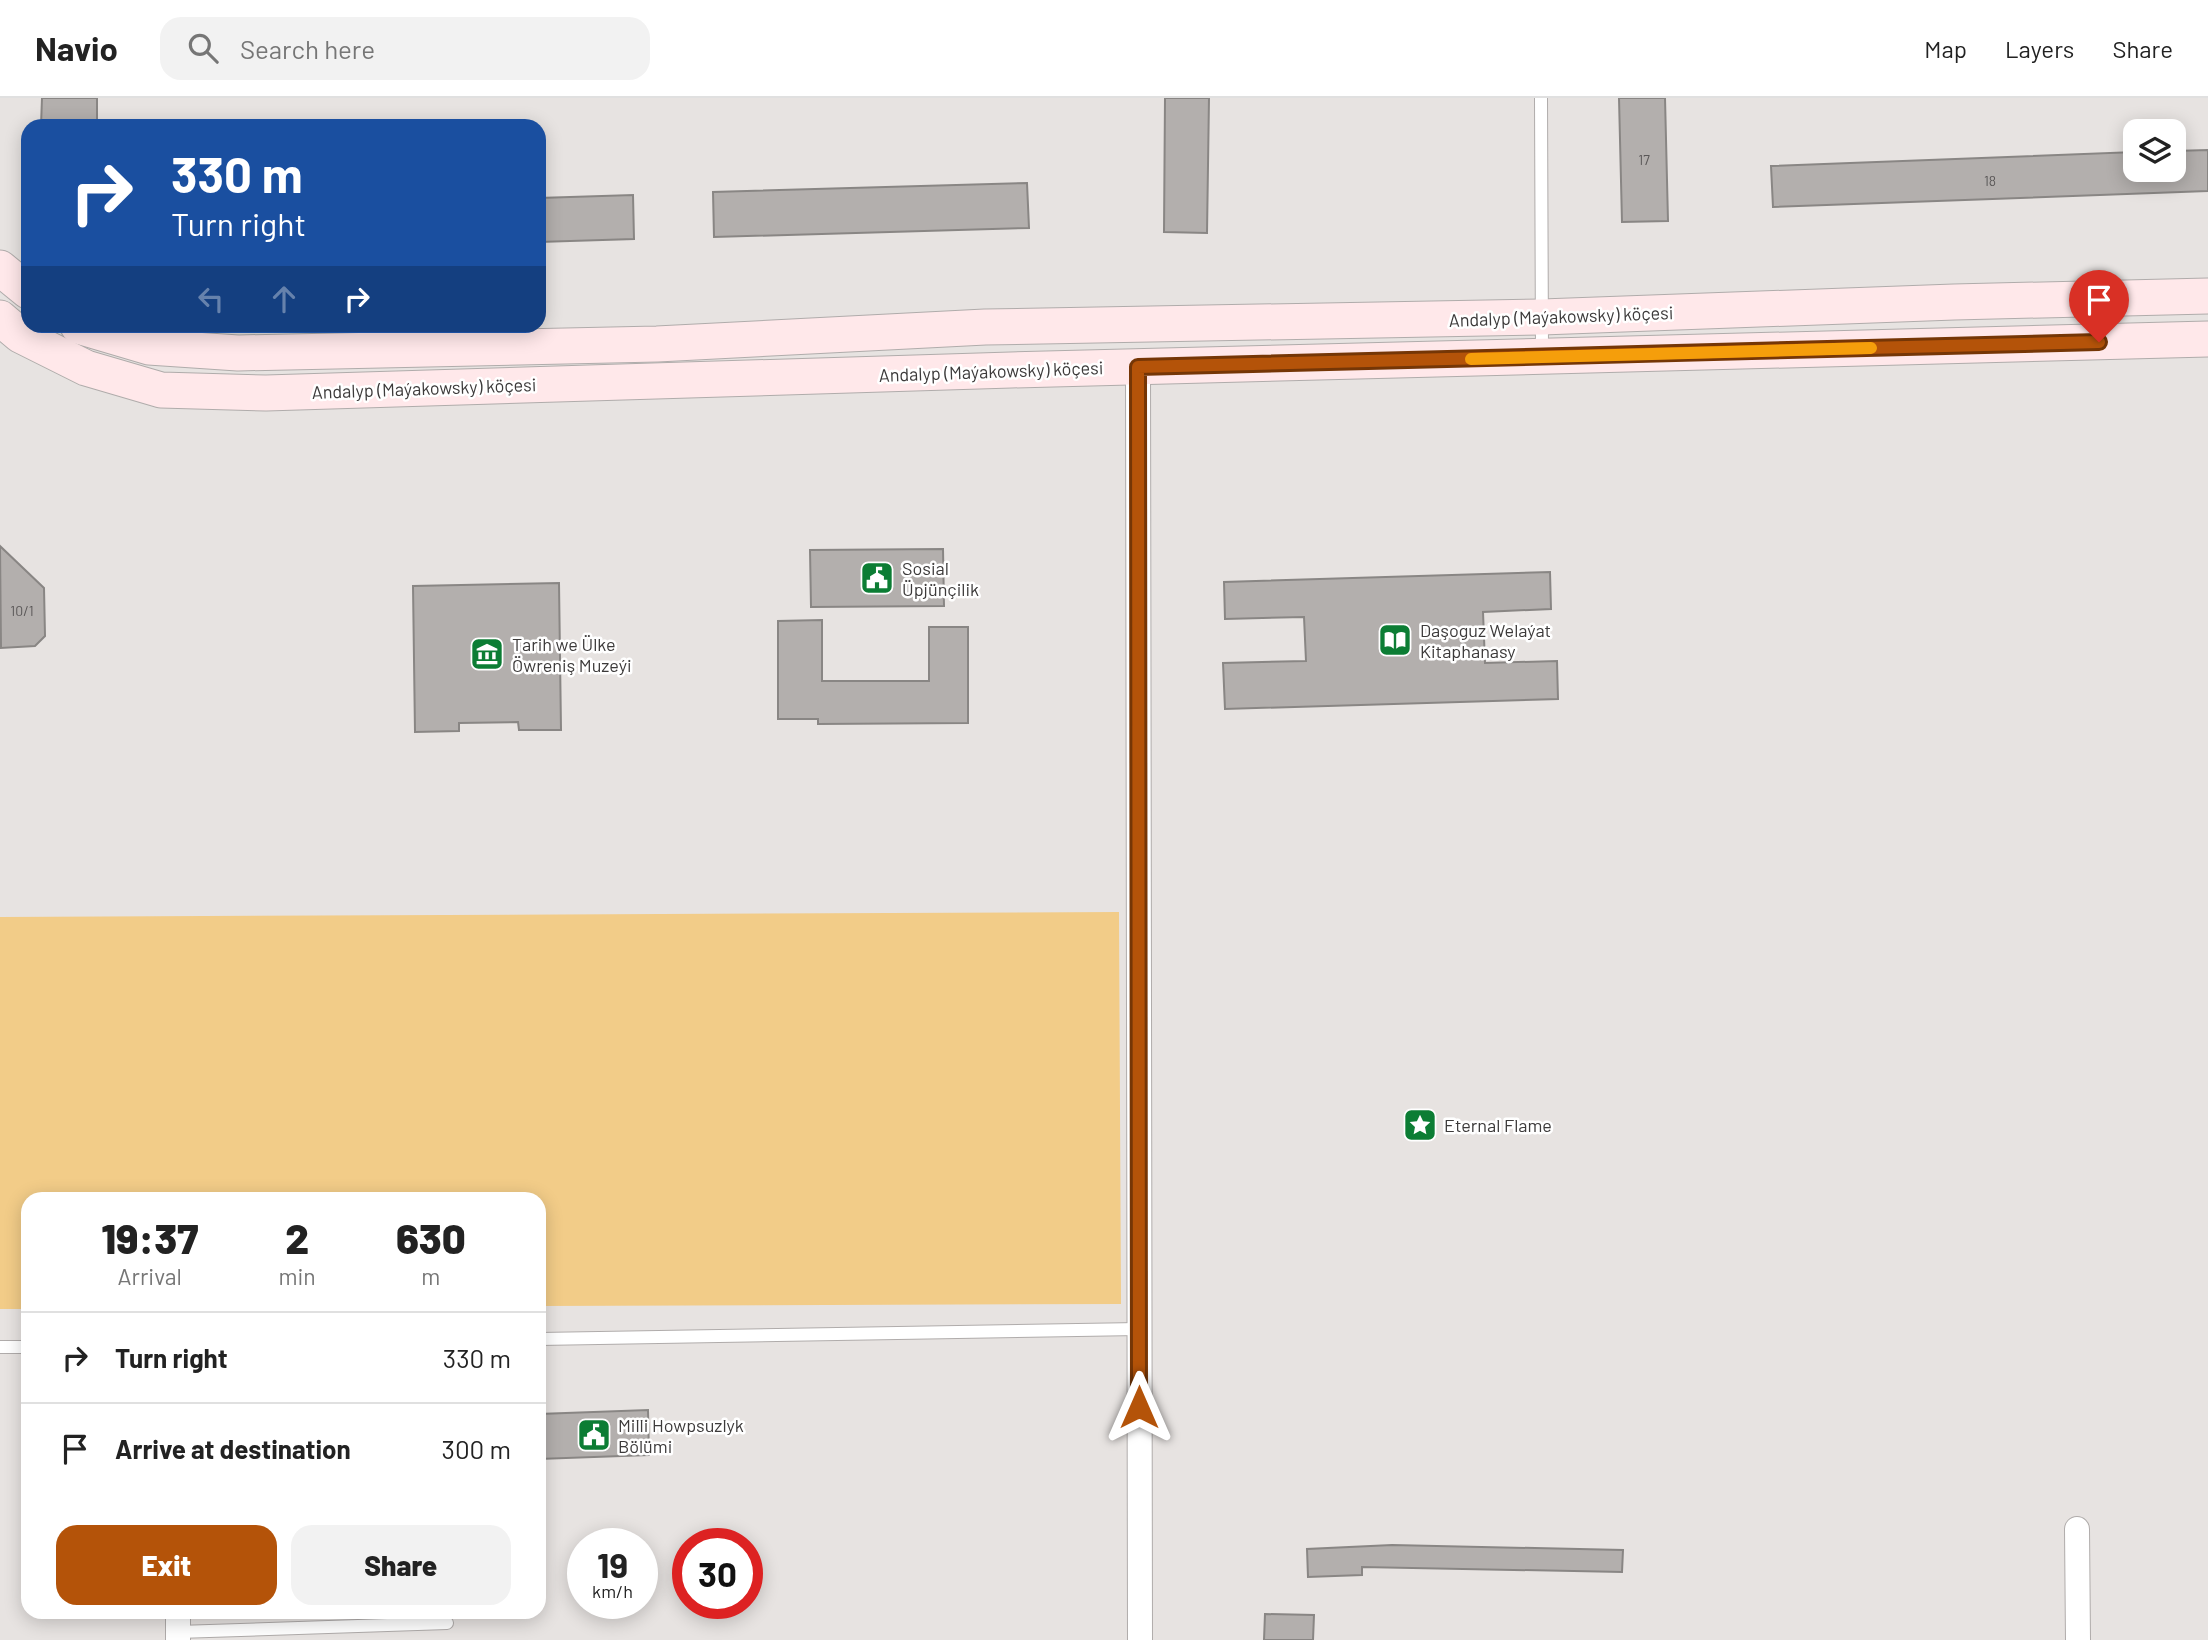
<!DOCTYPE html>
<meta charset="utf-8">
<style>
body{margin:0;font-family:Barlow,sans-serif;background:#f2f2f2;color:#222;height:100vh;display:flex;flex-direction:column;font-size:26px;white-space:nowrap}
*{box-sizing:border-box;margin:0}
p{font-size:23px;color:#767676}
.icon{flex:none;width:38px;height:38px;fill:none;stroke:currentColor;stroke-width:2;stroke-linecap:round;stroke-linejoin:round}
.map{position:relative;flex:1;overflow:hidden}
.panel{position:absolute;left:21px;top:1094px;width:525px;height:427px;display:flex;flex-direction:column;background:#fff;border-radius:21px;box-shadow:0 4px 18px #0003}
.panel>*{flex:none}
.banner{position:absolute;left:21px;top:21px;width:525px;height:214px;border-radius:21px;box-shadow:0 4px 18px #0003;background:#1a4fa0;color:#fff;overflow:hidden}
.tools{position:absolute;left:2123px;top:21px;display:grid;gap:14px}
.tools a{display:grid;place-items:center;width:63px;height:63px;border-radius:14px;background:#fff;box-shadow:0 4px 18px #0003;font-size:35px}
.speed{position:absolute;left:567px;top:1430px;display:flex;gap:14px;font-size:35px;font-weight:700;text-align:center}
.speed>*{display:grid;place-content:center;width:91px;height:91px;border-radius:50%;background:#fff;box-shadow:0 4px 18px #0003;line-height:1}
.speed small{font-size:18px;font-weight:400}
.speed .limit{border:10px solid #d22;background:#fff;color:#111}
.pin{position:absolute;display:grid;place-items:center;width:60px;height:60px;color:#fff;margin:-72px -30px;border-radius:50% 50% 50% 0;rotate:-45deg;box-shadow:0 0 7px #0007}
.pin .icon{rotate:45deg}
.me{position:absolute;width:77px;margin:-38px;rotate:0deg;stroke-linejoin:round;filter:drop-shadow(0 0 5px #0008)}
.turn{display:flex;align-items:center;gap:24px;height:147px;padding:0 35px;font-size:32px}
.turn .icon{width:91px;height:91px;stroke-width:2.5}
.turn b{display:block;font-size:49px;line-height:60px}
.lanes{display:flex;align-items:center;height:66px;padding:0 35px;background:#0003;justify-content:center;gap:35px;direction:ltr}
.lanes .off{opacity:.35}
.eta{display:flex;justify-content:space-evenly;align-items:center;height:119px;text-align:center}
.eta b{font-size:42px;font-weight:800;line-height:49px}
.button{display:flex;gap:14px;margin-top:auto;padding:14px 35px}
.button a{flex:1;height:80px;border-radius:21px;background:#b45309;color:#fff;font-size:28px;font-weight:800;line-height:80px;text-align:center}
.button a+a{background:#f2f2f2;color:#222}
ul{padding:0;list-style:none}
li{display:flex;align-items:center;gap:21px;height:91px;padding:0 35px;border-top:2px solid #e0e0e0}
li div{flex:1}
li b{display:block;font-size:26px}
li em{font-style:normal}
header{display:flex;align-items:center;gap:42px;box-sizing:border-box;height:98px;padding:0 35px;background:#fff;border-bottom:2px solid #e0e0e0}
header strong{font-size:33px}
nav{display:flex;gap:38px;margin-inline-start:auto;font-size:24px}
.search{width:490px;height:63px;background:#f2f2f2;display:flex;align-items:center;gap:18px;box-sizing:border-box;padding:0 24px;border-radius:21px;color:#767676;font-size:26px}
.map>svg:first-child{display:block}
.green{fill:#f2cc88}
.building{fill:#b3afad;stroke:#898684;stroke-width:2}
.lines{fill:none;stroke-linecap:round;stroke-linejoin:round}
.service-casing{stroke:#b0acab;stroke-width:14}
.minor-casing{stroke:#b0acab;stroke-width:26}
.secondary-casing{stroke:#b0acab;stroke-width:37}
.service{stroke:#fff;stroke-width:12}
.minor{stroke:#fff;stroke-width:24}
.secondary{stroke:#ffe8ea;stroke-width:35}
.route-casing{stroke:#753606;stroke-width:18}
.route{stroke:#b45309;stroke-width:12}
.slow{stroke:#f59e0b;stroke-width:12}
.labels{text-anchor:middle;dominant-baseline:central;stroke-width:5;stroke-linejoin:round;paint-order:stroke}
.number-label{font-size:14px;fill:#5a5757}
.street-label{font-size:18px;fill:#3c3a3a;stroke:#fff}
.poi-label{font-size:18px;fill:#3c3a3a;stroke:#fff;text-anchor:start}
</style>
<header>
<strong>Navio</strong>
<div class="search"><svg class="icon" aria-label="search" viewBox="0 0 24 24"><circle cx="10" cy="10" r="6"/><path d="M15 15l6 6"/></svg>Search here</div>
<nav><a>Map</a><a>Layers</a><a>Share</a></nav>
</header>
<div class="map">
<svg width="2208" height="1542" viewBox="0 0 2208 1542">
<rect width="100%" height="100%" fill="#e7e3e1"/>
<path class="green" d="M1119,814L1121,1206L539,1208V1101H28V1211H0V819Z"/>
<g class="building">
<path d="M42,0H97V28H41Z"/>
<path d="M1165,0H1209L1207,135L1164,134Z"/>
<path d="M1619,0H1665L1668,123L1622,124Z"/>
<path d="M2208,52V93L1773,109L1771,68L2135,54V72H2174V53Z"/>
<path d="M1027,85L1029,130L714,139L713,94Z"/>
<path d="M633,97L634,141L539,144V100Z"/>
<path d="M0,448L44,490L45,538L35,548L1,550Z"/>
<path d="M943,451L944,508L811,509L810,452Z"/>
<path d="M1550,474L1551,511L1483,514L1485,565L1557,563L1558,601L1225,611L1223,565L1306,563L1304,519L1225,521L1224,484Z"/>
<path d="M559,485L561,632H519L518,624L459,625V633L415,634L413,488Z"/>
<path d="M822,522V583H929V529H968V625L818,626V621H778V523Z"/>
<path d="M648,1312L649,1357L539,1361V1316Z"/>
<path d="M1392,1447L1623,1452L1622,1474L1362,1469V1477L1308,1479L1307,1451Z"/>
<path d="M1265,1516L1314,1517L1313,1542H1264Z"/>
</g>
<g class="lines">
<defs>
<g id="service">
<path d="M1541,0L1542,256"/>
<path d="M539,1241L1139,1231"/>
<path d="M0,1249H28"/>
<path d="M178,1534L447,1525"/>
</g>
<g id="minor">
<path d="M1138,269L1140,1542"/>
<path d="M2077,1431L2078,1542"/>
<path d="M178,1542V1514"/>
</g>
<g id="secondary">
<path d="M0,170L28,193"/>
<path d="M0,220L20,237L86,270L161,292L266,295L1011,272L2208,241"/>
<path d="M78,228L149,249L238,255L657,246L985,229L1542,219L1954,204L2208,198"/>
</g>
</defs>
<use href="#service" class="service-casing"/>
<use href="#minor" class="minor-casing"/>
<use href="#secondary" class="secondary-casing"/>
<use href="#service" class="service"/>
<use href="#minor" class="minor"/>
<use href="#secondary" class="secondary"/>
</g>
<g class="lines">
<defs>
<path id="route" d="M1139,1309L1138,269L2099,244"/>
</defs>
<use href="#route" class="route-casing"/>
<use href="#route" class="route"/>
<path class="slow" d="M1471,261L1871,250"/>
</g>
<defs>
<symbol id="civic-square" viewBox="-11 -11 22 22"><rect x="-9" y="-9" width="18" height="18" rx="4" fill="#0c7d34" stroke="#fff"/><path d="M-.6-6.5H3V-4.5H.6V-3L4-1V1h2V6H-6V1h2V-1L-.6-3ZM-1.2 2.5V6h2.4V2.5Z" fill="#fff"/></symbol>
<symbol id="library-square" viewBox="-11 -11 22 22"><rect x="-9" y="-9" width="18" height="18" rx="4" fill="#0c7d34" stroke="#fff"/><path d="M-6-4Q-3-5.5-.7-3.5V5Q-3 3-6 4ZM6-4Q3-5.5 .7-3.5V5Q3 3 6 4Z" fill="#fff"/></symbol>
<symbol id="museum-square" viewBox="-11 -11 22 22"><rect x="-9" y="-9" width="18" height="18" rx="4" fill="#0c7d34" stroke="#fff"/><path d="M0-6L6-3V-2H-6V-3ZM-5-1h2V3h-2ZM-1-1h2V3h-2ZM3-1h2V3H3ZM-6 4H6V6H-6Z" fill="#fff"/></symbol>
<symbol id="sight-square" viewBox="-11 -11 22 22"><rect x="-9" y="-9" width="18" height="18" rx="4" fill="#0c7d34" stroke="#fff"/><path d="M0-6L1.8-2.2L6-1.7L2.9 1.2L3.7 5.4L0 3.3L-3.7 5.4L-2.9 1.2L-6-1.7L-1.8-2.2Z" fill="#fff"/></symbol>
</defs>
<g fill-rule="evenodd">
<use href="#civic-square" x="858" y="461" width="38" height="38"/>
<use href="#library-square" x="1376" y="523" width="38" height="38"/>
<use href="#museum-square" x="468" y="537" width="38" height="38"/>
<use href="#sight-square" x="1401" y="1008" width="38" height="38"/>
<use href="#civic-square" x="575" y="1318" width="38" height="38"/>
</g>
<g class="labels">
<g class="number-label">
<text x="1644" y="61">17</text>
<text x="1990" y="82">18</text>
<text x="22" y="512">10/1</text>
</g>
<g class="street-label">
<text transform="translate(1561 218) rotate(-2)">Andalyp (Maýakowsky) köçesi</text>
<text transform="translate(991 273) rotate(-2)">Andalyp (Maýakowsky) köçesi</text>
<text transform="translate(424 290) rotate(-2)">Andalyp (Maýakowsky) köçesi</text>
</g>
<g class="poi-label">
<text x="902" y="470">Sosial<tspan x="902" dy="21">Üpjünçilik</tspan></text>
<text x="1420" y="532">Daşoguz Welaýat<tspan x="1420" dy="21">Kitaphanasy</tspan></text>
<text x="512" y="546">Tarih we Ülke<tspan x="512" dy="21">Öwreniş Muzeýi</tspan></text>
<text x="1444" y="1027">Eternal Flame</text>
<text x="618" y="1327">Milli Howpsuzlyk<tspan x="618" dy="21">Bölümi</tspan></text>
</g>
</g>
</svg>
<div class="tools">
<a><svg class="icon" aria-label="layers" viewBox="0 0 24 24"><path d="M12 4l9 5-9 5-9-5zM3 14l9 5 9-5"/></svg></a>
</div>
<div class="speed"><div>19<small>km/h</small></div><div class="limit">30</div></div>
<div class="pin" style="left:2099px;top:244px;background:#d93025"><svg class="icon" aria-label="arrive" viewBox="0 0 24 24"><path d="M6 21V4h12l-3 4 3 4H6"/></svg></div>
<svg class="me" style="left:1139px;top:1309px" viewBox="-20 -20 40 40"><path d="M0-17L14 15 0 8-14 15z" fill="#b45309" stroke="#fff" stroke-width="4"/></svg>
<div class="banner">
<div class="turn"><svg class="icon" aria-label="right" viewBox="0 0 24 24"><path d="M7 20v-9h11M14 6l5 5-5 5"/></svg><div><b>330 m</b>Turn right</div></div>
<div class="lanes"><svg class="icon off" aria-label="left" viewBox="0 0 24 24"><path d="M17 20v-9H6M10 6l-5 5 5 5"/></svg><svg class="icon off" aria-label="ahead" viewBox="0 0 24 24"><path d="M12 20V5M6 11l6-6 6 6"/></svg><svg class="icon" aria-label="right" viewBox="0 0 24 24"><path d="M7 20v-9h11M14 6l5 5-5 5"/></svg></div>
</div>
<section class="panel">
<div class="eta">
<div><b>19:37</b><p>Arrival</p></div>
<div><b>2</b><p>min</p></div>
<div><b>630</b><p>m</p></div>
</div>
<ul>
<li><svg class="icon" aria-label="right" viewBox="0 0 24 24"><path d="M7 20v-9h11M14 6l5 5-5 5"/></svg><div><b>Turn right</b></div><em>330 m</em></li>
<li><svg class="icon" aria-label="arrive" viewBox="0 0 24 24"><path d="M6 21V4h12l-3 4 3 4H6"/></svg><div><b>Arrive at destination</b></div><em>300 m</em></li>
</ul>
<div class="button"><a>Exit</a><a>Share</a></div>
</section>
</div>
